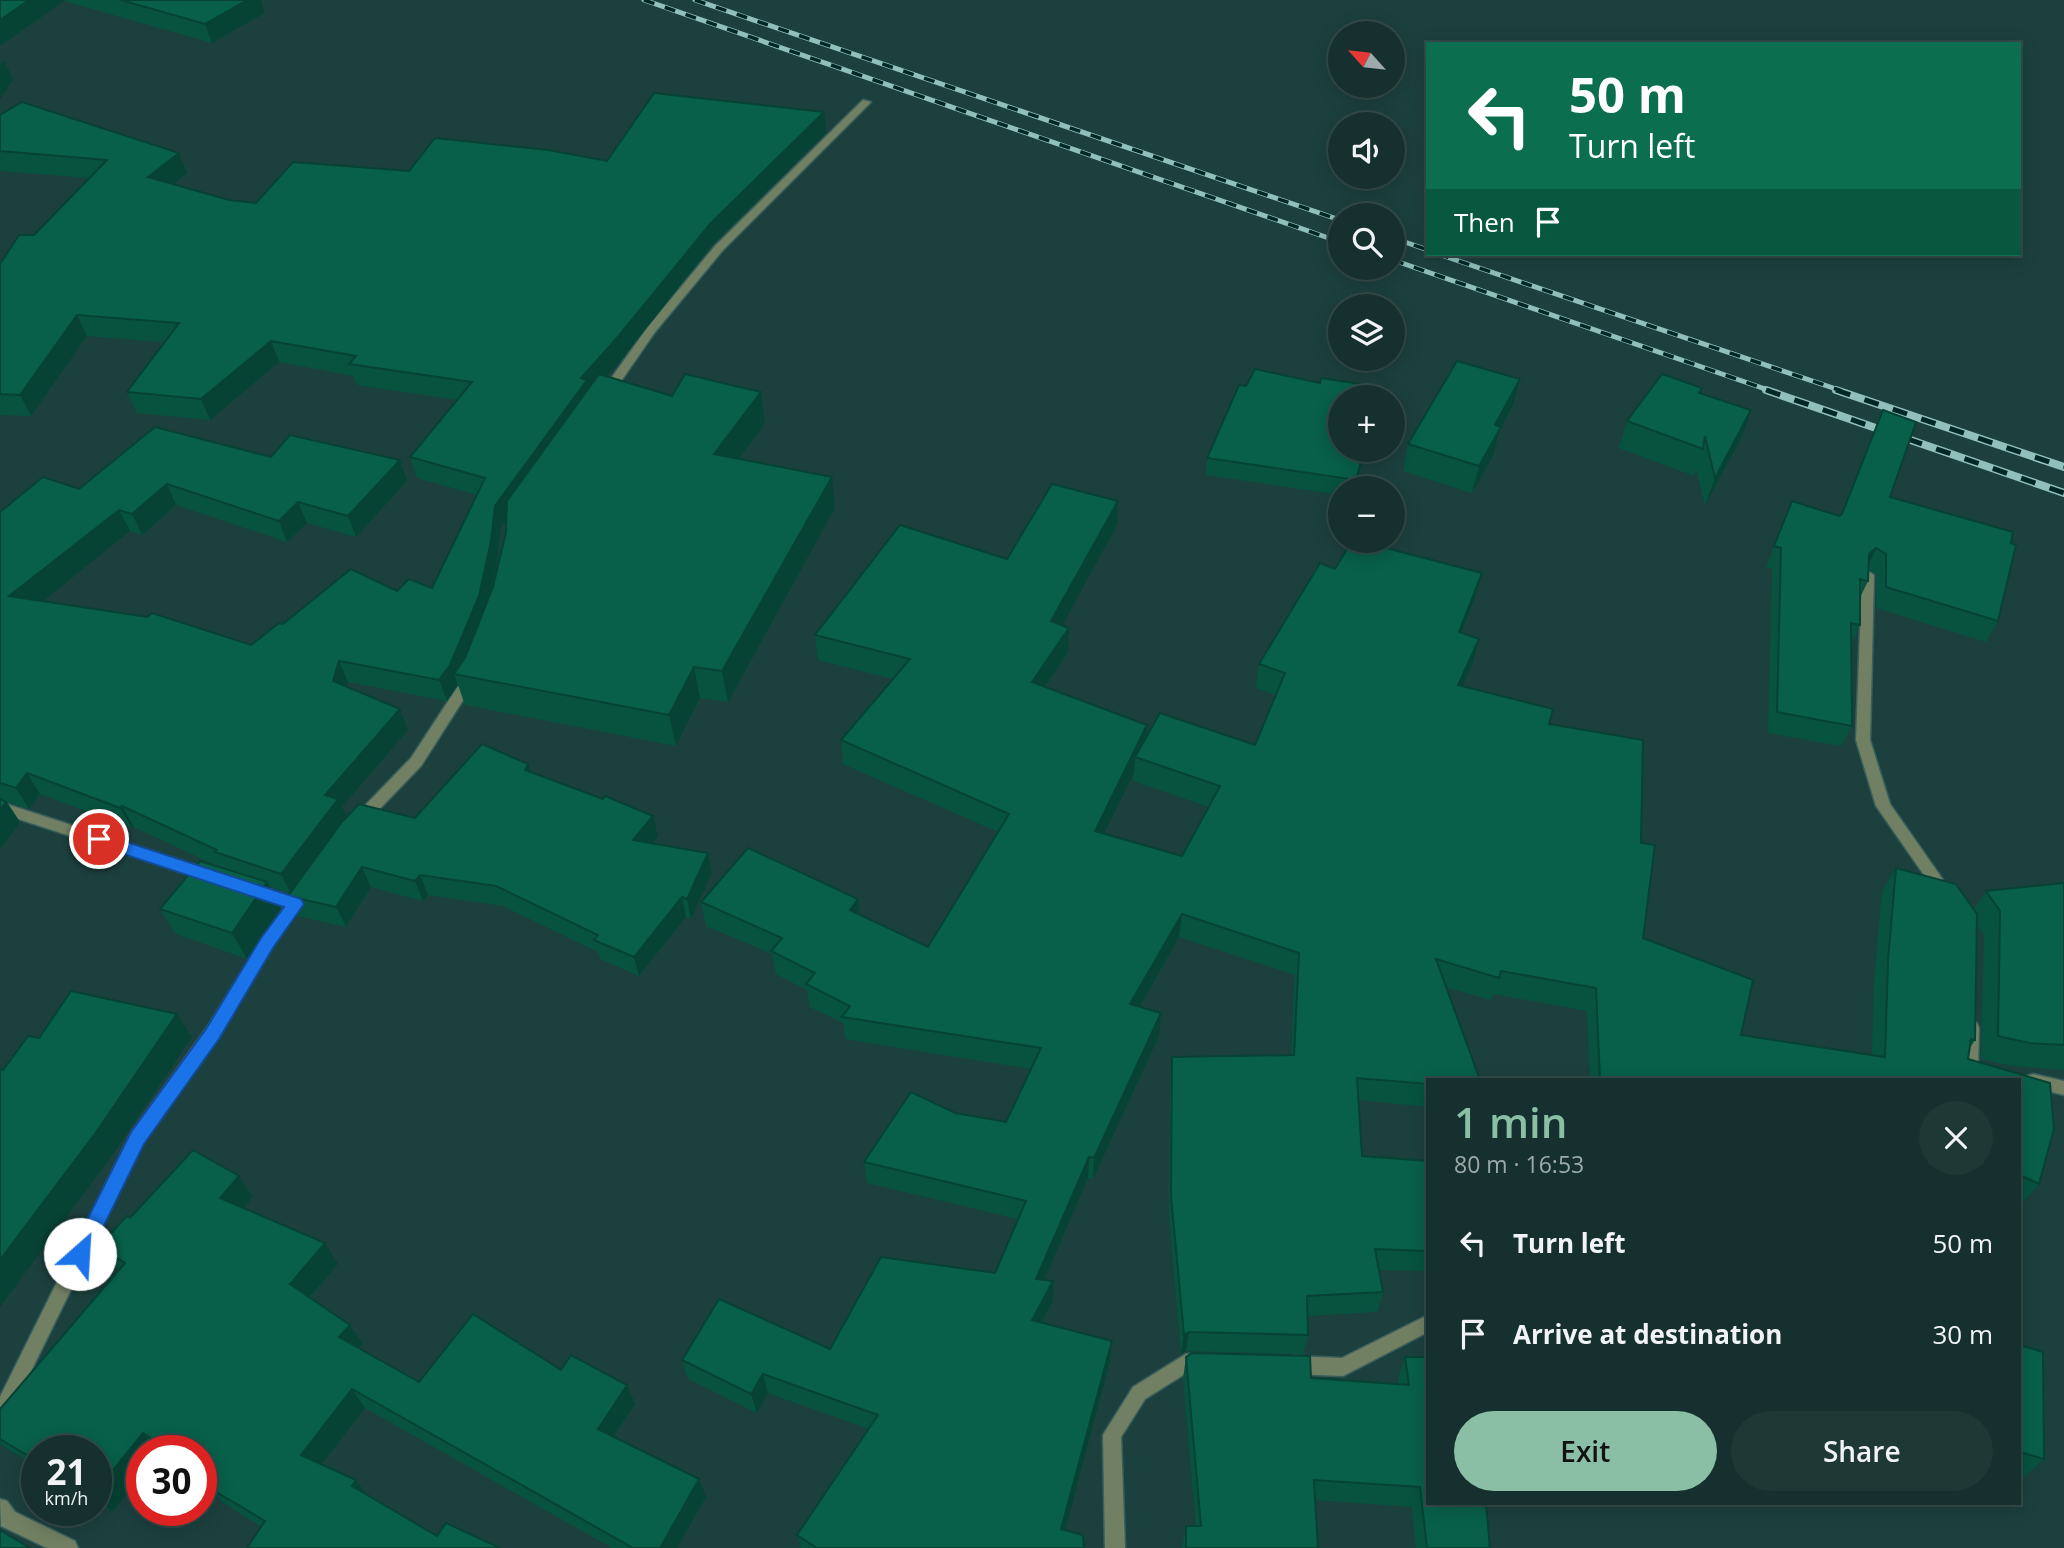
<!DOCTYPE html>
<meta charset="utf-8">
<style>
body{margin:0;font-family:"Open Sans",sans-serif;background:#1e3836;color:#f1f3f6;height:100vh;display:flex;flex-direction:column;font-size:26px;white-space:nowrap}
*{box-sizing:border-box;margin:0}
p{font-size:23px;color:#9da9aa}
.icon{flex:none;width:38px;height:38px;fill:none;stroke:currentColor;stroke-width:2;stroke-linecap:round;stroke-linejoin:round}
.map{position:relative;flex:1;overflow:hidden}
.side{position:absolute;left:1426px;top:1078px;width:595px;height:427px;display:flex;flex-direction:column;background:#15302e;border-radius:0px;box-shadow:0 4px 18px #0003,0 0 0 2px #344b4a}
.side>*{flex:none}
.hud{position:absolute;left:1426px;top:42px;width:595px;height:214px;border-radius:0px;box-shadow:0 4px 18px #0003,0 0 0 2px #344b4a;background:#0b6e4f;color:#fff;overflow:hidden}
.needle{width:46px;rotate:297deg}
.controls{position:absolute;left:1328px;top:21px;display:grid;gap:14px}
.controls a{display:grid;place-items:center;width:77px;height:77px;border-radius:50%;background:#15302e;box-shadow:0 4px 18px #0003,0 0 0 2px #344b4a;font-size:35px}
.speed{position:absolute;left:21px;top:1435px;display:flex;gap:14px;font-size:35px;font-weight:700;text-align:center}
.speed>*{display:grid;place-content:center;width:91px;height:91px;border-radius:50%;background:#15302e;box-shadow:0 4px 18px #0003,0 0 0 2px #344b4a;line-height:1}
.speed small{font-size:18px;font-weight:400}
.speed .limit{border:10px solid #d22;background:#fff;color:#111}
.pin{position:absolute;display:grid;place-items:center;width:60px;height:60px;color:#fff;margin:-30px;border:4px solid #fff;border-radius:50%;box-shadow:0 2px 7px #0007}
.me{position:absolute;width:77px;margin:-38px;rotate:26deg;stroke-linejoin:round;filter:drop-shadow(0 0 5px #0008)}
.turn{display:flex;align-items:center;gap:24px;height:147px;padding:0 28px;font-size:32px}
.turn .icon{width:91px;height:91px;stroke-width:2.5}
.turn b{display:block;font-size:49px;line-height:60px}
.then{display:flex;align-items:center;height:66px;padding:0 28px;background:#0003;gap:14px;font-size:26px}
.round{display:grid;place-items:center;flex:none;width:74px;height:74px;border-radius:37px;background:#1e3836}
.headline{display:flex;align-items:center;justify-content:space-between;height:119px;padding:0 28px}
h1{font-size:42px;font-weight:600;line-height:52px;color:#8abfa5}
.action{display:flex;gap:14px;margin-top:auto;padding:14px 28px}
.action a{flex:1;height:80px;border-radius:42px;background:#8abfa5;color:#111;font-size:28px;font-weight:600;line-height:80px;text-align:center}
.action a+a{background:#1e3836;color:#f1f3f6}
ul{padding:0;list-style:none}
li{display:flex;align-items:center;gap:21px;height:91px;padding:0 28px}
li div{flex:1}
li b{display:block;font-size:26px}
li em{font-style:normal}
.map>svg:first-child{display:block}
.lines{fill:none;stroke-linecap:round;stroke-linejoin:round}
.street-casing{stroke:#395f5d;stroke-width:3}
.street{fill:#718063;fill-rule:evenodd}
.rail-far1-casing{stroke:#90bfbc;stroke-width:5}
.rail-casing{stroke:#90bfbc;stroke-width:8}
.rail-far1{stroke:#002725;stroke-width:3.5;stroke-dasharray:11;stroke-linecap:butt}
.rail{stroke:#002725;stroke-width:5;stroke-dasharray:15;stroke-linecap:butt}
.wall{fill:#075340;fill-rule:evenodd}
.shaded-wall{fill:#064334}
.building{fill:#08604a;stroke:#064334;stroke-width:2}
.route{fill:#1a73e8;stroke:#114b97;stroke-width:2}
</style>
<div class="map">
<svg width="2064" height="1548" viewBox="0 0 2064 1548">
<rect width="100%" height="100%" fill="#1c403e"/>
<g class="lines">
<defs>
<g id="street">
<path d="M863,100L871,102L723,250L655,332L610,397H602L600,394L647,328L715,246Z"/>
<path d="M1868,571L1874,575L1870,740L1890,804L1948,887L1950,891L1948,895H1938L1876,806L1856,740L1862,575Z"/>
<path d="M469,675L476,680L421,766L364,825H354L352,821L354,817L411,758L464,677Z"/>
<path d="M0,802L213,871L215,875L213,879L208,881L0,813Z"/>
<path d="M257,885L292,897C297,890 300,885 309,888L311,892L272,947L218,1039L143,1143L6,1422L0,1425V1397L131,1133L206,1029L262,939L285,907L252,895L250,891L252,887Z"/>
<path d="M1971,1021L1977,1023L1979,1028L1978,1066L1975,1080H1959L1962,1066L1963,1028L1965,1023Z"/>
<path d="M2033,1074L2064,1081V1095L2027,1086L2025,1081L2027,1076Z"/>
<path d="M1428,1315V1332L1343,1376L1293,1374L1287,1371L1284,1365L1287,1359L1293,1356L1342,1358Z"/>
<path d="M1186,1354H1203L1209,1357L1212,1363L1209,1369L1203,1372H1188L1145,1399L1121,1437L1125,1548H1105L1103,1435L1133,1387Z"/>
<path d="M0,1499L7,1501L15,1512L75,1541L78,1548H47L1,1526Z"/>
</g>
</defs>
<use href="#street" class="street-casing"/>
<use href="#street" class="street"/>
<defs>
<g id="rail-far1">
<path d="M644,0L1340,242"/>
<path d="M695,0L1340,220"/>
<path d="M1393,238L1428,250"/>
<path d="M1438,254L1842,391"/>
<path d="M1393,260L1771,391"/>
</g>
<g id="rail">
<path d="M1766,390L2064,493"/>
<path d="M1836,390L2064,467"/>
</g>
</defs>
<use href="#rail-far1" class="rail-far1-casing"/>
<use href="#rail" class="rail-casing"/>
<use href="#rail-far1" class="rail-far1"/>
<use href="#rail" class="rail"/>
</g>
<g class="wall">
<path d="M0,0H261L265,13L212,43L64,1L0,46Z"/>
<path d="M0,115L187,173L173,184L229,200L256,203L409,171L607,161L826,133L713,244L622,359L606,376L672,396L761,392L765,423L739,459L835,508L728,702L700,698L676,746L465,705L458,685L447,701L348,682L346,686L400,709L408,730L342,807L347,817L415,818L531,772L658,836L652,843L708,853L712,873L691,919L686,917L639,976L600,959L598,952L503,906L428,895L423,901L371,887L346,927L298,916L288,896L290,893L270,887L281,908L247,959L176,934L160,909L217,866L134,827L132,828L40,794L29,809L7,802L20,822L0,850V512L79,489L271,457L400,460L407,481L356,537L307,523L287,542L176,505L142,535L130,531L42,601L251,645L283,624L397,591L432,588L477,495L417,478L410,457L457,400L357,385L353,376L279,362L210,420L137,413L127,392L164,342L87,336L31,416L0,415V264L34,235L89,178L0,171ZM506,520V532L491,593L497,563L501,527Z"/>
<path d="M1520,379L1513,405L1499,431L1494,454L1472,493L1403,471L1408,444Z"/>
<path d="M1246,386L1366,450L1356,488H1340V495L1206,475L1207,458Z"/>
<path d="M1701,393L1742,437L1705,505L1696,468L1694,476L1619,448L1627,421Z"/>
<path d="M1883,410L1890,497L2011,543L1998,621L1986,642L1876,608L1877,575L1868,570V581L1860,598V625L1851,645L1852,726L1841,746L1768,733L1772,569L1766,567L1792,501L1839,516L1841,515Z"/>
<path d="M1052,484L1118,501L1117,525L1062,625L1069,628L1068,652L1045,687L1147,725V736L1160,713L1255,745L1276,695L1256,688L1259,664L1320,563L1335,569L1352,541H1359L1482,573L1475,597L1462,633L1479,639L1473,663L1462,686L1553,709L1549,724L1643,740L1641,843L1655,845L1643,938L1753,980L1741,1035L1872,1055L1874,983L1882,891L1896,868L1956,884L1974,909L1986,891L2064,883V1070L2011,1066L1981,1059L1984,935L1977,925L1975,1040L1970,1048L1968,1059L2050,1083L2054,1129L2039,1184L2021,1205L2020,1204V1080H1590L1587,1011L1493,994L1491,1000L1446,987L1480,1080H1428V1107L1359,1100L1362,1156L1428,1161V1271L1379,1270L1383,1292L1377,1312L1307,1316L1308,1335L1303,1354L1186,1351L1181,1354L1169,1216L1170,1079L1172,1057L1291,1055L1295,975L1179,937L1140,1007L1161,1013L1159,1036L1093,1179L1088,1178L1044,1280L1053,1281V1301L1042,1323L1112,1341L1110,1361L1065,1530L1083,1535L1084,1548H801L797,1535L869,1429L768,1393L757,1413L688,1379L682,1360L719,1299L830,1349L881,1257L995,1273L1018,1219L867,1183L864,1162L911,1092L955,1113L1006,1122L1031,1069L845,1039L843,1023L810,1007L807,990L776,974L772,954L706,926L701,902L748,848L858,899L860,915L928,947L998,832L843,764L841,740L893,679L818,660L815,635L900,525L1007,559ZM1134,773L1133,781L1209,807L1182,856L1104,833Z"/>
<path d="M253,1197L243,1209L338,1264L310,1298L363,1344L359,1348L419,1382L561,1370L635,1404L613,1437L706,1497L677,1548H612L365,1408L322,1464L356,1480L367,1495L437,1536L500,1548L262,1527L225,1504L208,1487L212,1482L201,1476V1451H142L112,1512L96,1502V1451H37V1467L0,1444V1409L120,1269L115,1267L99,1246L130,1218Z"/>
<path d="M2020,1345L2044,1459L2024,1477L2020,1476Z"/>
<path d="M1186,1357L1311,1378L1398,1384V1379L1405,1357L1490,1548H1416L1412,1507L1315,1500L1318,1548H1182L1186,1526H1196L1183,1378Z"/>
</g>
<g class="shaded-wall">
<path d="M29,0H64V1L0,46V20Z"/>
<path d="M247,0H261L265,13L212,43L205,24Z"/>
<path d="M4,60L13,80L0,99V66Z"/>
<path d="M824,112L826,133L713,244L622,359L590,394L591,401L501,527L497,563L485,617L462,675L454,674L458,685L447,701L439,680L495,506L581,378L710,224Z"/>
<path d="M179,153L187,173L157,198L148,177Z"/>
<path d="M77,315L87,336L31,416L20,395Z"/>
<path d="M271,341L279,362L210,420L201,399Z"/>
<path d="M1520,379L1513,405L1499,431L1494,454L1472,493L1479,466L1495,425Z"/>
<path d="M761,392L765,423L719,486L714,454Z"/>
<path d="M1751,410L1742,437L1705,505L1715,478Z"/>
<path d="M1364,450H1366L1355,488L1356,480Z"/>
<path d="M400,460L407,481L356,537L348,516Z"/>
<path d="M832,477L835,508L728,702L722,671Z"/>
<path d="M167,484L176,505L142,535L132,514Z"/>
<path d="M1118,501L1117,525L1051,646V621Z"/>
<path d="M298,502L307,523L287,542L279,521Z"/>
<path d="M119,510L130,531L22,618L9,596Z"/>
<path d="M1876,548L1867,569L1869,554Z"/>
<path d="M1482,573L1475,597L1453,656L1459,632Z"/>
<path d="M1069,628L1068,652L1032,706V682Z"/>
<path d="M1479,639L1473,663L1452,709L1458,685Z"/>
<path d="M339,661L348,682L342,702L333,681Z"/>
<path d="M694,667L700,698L676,746L669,715Z"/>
<path d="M400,709L408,730L342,807L348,819L291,894L281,874L325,795Z"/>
<path d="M1147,725L1146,749L1135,757L1134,773L1094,854L1095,831Z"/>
<path d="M528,764L535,784L525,770Z"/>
<path d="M27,773L40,794L29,809L16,788Z"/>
<path d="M6,802L20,822L0,850V810Z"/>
<path d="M122,806L134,827L132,828L120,808Z"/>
<path d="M653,816L658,836L638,860L633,840Z"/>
<path d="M708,853L712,873L691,919L687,899Z"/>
<path d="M362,867L371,887L346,927L336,907Z"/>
<path d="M420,875L428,895L423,901L415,881Z"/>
<path d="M267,882L281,908L247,959L232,933Z"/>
<path d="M682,897L686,917L639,976L634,957Z"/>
<path d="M858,899L861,923L850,910Z"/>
<path d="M1182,914L1179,937L1129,1026L1130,1004Z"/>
<path d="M1161,1013L1159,1036L1093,1179L1094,1158Z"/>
<path d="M177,1014L192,1037L111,1157L0,1307V1260Z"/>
<path d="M1089,1157L1088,1178L1036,1299V1279Z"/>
<path d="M239,1176L253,1197L234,1219L220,1198Z"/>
<path d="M325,1243L338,1264L304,1304L290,1284Z"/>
<path d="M1053,1281V1301L1032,1340V1320Z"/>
<path d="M350,1325L363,1344L352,1356L339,1337Z"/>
<path d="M1189,1332L1186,1351L1181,1354L1184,1335Z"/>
<path d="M1112,1341L1110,1361L1061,1546V1529Z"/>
<path d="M763,1374L768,1393L757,1413L751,1394Z"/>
<path d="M627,1385L635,1404L606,1447L598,1429Z"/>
<path d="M352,1389L365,1408L315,1473L301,1455Z"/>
<path d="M143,1433L160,1451H142V1475L112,1512L96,1497V1491Z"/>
<path d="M699,1479L706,1497L677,1548H660Z"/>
<path d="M356,1480L369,1498L352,1486Z"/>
</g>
<g class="building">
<path d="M0,0H29L0,20Z"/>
<path d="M121,0H247L205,24Z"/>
<path d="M654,93L824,112L710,224L617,338L581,378L587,380L495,506L491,541L479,596L450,665L439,680L339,661L333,681L400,709L325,795L338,799L281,874L215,852L217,850L122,806L120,808L27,773L16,788L0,783V512L43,477L79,489L155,427L271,457L290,435L400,460L348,516L298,502L279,521L167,484L132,514L119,510L9,596L147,617L152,613L251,645L279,623L283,624L351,569L397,591L409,579L432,588L485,478L410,457L472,382L349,364L356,356L271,341L201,399L127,392L179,323L77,315L20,395L0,394V264L19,235H34L107,160L0,151V115L22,102L179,153L148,177L229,200L256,203L293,162L409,171L435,138L548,150L607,161Z"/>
<path d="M1457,361L1520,379L1495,425L1501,427L1479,466L1408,444Z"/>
<path d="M1255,369L1320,383L1321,378L1380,387L1378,397H1340V450H1364L1356,480L1207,458L1239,385L1246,386Z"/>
<path d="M599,374L672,396L685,374L761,392L714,454L832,477L722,671L694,667L669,715L454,674L465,658L493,587L506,532L507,501Z"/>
<path d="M1662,374L1702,388L1699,393L1751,410L1715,478L1705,436L1703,449L1627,421Z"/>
<path d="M1883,410L1916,422L1890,497L2013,532L2011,543L2016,545L1998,621L1886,587V554L1876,548L1869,554L1868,581L1860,579V625L1851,623L1852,726L1777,712L1781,548L1774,546L1792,501L1839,516L1842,514Z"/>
<path d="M1052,484L1118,501L1051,621L1069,628L1032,682L1147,725L1095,831L1182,856L1220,786L1135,757L1160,713L1255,745L1285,673L1259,664L1320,563L1335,569L1352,541H1359L1482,573L1459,632L1479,639L1458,685L1553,709L1549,724L1643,740L1641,843L1655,845L1643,938L1753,980L1741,1035L1885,1057L1888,960L1896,868L1956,884L1977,914L1975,1040L1971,1039L1968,1059L2050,1083L2054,1129L2039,1184L2020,1175V1080H1600L1596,988L1501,971L1499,978L1436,959L1480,1080H1428V1084L1357,1078L1362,1156L1428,1161V1251L1375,1249L1383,1292L1307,1296L1308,1335L1189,1332L1184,1335L1171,1196L1172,1057L1294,1055L1299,953L1182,914L1130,1004L1161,1013L1094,1158L1089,1157L1036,1279L1053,1281L1032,1320L1112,1341L1061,1529L1083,1535L1084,1548H817L797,1535L878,1415L763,1374L751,1394L682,1360L719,1299L830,1349L881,1257L995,1273L1026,1201L864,1162L911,1092L955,1113L1006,1122L1041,1048L842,1017L850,1006L806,984L815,973L771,951L782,938L701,902L748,848L858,899L850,910L928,947L1009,814L841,740L910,659L815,635L900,525L1007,559Z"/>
<path d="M482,744L528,764L525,770L603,799L605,796L653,816L633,840L708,853L687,899L682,897L634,957L594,940L598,935L496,886L420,875L415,881L362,867L336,907L288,896L342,822L359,804L415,818Z"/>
<path d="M0,799L6,802L0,810Z"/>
<path d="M200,861L267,882L232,933L160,909Z"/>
<path d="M2064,883V1045L2029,1043L1998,1036L2000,911L1986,891Z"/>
<path d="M71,991L177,1014L94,1135L0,1260V1069L3,1070L28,1036L39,1038Z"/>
<path d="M193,1150L239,1176L220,1198L325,1243L290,1284L350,1325L339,1337L419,1382L473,1314L561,1370L571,1355L627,1385L598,1429L699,1479L660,1548H633L352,1389L301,1455L356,1480L352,1486L437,1536L446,1523L500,1548H247L265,1521L208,1487L216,1477L201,1468V1451H172L143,1433L96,1491V1451H37V1461L0,1439V1409L125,1263L99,1246L127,1216L130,1218Z"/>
<path d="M2020,1345L2043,1352L2044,1459L2020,1452Z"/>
<path d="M1192,1353L1310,1356L1311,1378L1409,1385L1405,1357H1428V1503H1486L1490,1548H1427L1420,1487L1314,1480L1318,1548H1186V1526H1201L1186,1357Z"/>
<path d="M0,1530L30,1548H0Z"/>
</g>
<path class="route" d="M99,833L301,899L304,904L273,948L219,1039L144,1144L87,1260L80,1263L73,1260L70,1254L131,1132L206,1029L261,938L284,907L93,844L90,839L93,835Z"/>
</svg>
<div class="controls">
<a><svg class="needle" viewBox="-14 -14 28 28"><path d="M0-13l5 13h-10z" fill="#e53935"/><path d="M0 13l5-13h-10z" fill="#9da9aa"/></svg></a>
<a><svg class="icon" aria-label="sound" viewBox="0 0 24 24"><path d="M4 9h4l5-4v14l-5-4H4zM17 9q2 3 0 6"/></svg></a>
<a><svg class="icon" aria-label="search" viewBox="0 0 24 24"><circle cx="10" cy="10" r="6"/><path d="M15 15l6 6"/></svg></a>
<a><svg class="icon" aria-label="layers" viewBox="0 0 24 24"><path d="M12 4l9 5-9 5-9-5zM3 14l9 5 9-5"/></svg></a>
<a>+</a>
<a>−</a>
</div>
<div class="speed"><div>21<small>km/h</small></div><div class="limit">30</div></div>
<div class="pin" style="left:99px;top:839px;background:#d93025"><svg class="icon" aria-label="arrive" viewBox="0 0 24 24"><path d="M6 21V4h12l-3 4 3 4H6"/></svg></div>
<svg class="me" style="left:80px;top:1254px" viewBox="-20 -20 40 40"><circle r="19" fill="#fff"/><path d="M0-13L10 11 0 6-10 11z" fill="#1a73e8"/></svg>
<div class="hud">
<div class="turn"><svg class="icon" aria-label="left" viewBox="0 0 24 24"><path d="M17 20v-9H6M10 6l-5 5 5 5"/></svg><div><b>50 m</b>Turn left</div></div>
<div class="then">Then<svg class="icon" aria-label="arrive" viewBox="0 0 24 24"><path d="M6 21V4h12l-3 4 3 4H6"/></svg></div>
</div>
<section class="side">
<div class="headline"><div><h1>1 min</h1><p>80 m · 16:53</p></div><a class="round"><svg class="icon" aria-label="close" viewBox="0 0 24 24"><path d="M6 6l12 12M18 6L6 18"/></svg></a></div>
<ul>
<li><svg class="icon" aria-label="left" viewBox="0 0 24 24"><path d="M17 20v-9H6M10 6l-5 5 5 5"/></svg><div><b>Turn left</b></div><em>50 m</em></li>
<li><svg class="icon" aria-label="arrive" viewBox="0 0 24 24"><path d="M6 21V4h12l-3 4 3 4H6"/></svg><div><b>Arrive at destination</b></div><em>30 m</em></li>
</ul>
<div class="action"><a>Exit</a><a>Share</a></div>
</section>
</div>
